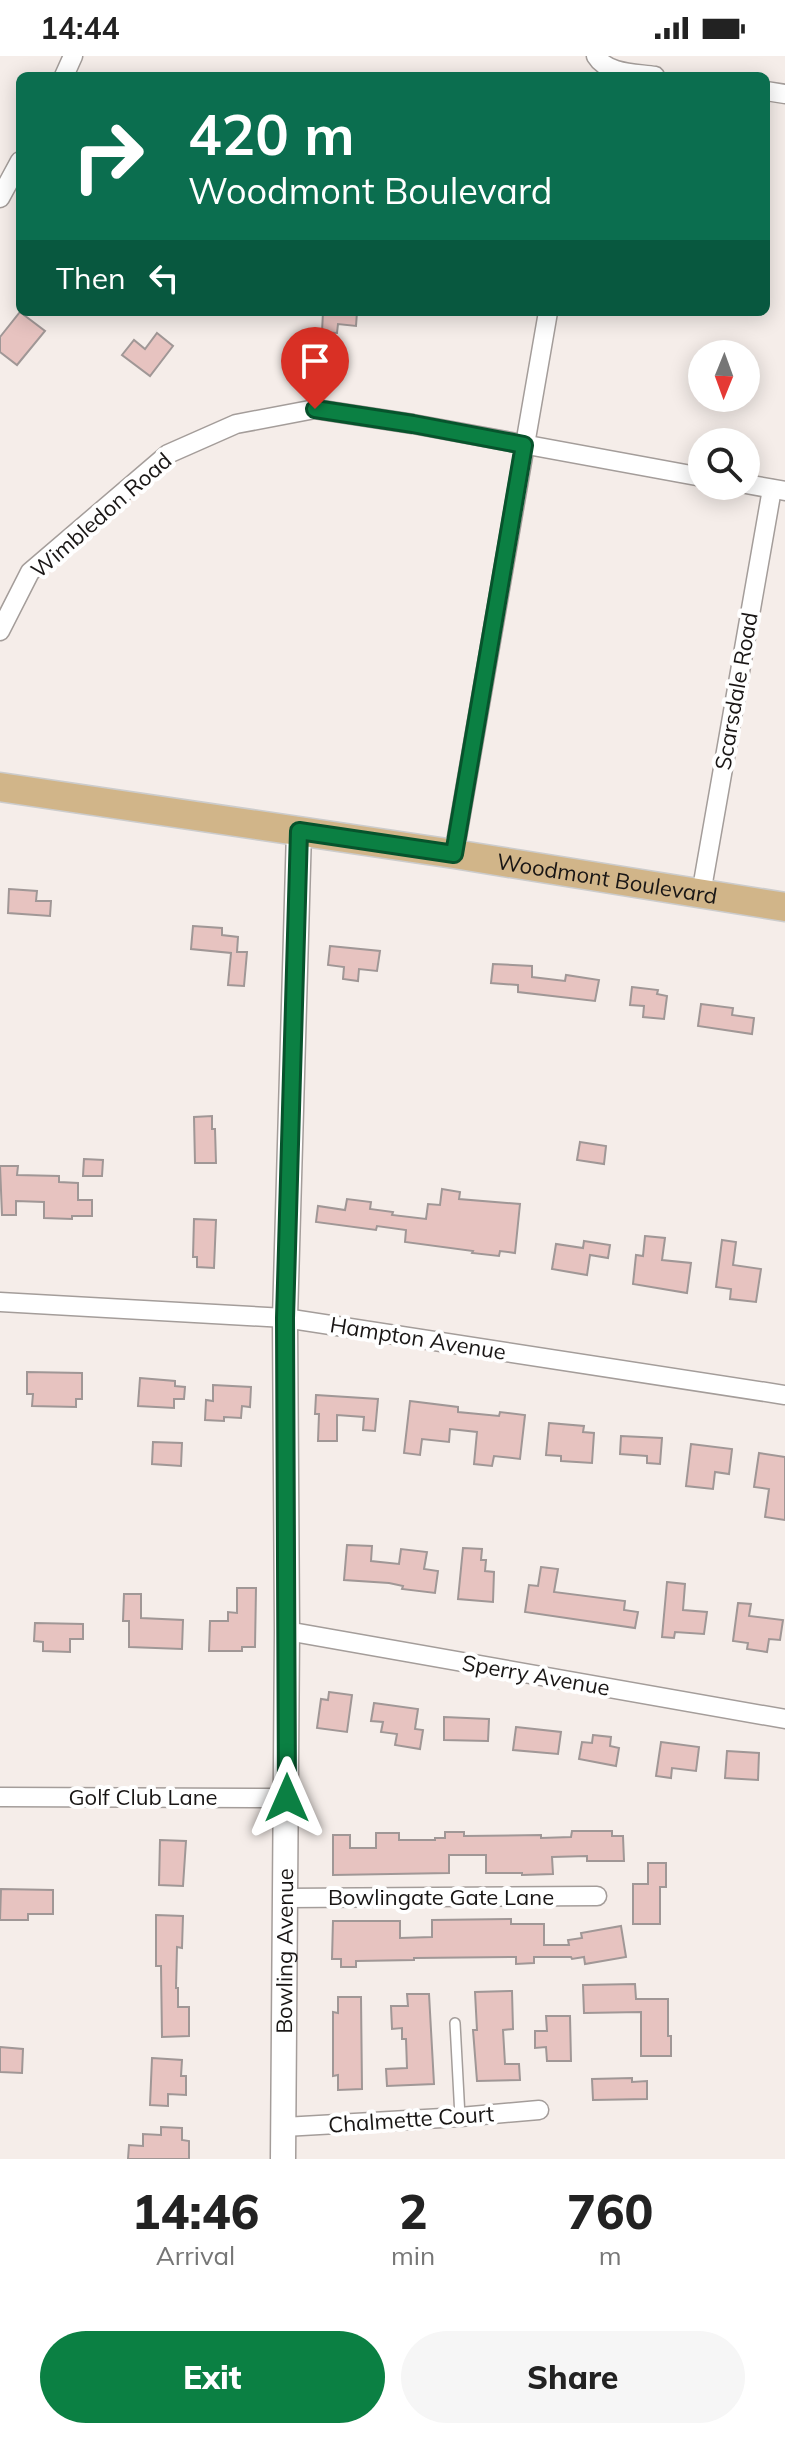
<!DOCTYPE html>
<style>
body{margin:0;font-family:Mulish,sans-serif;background:#f6f6f6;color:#222;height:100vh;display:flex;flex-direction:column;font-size:30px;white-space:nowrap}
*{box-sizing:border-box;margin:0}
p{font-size:26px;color:#767676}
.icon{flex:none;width:44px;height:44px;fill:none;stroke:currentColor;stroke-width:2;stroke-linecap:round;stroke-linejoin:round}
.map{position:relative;height:2103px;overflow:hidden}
.panel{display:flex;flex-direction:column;background:#fff;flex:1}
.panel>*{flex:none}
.guide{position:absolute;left:16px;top:16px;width:754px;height:244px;border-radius:12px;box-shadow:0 4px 20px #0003;background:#0b6e4f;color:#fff;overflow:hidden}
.needle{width:52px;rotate:181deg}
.tools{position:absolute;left:688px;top:284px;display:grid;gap:16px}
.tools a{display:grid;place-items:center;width:72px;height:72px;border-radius:50%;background:#fff;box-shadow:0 4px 20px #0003;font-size:40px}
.pin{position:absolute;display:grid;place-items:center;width:68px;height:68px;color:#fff;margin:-82px -34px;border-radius:50% 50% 50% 0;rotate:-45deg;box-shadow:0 0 8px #0007}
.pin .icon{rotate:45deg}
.me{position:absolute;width:88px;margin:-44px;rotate:0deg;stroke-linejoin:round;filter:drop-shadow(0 0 6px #0008)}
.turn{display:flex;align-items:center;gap:28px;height:168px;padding:0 40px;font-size:36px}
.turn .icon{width:104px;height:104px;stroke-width:2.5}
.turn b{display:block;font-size:56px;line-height:68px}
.then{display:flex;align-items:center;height:76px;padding:0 40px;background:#0003;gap:16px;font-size:30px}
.eta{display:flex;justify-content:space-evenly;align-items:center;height:136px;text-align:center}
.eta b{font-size:48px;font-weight:800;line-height:56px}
.cta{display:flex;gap:16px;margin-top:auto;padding:16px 40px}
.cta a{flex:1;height:92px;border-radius:48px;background:#0b8043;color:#fff;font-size:32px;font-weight:800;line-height:92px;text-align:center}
.cta a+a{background:#f6f6f6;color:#222}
.status{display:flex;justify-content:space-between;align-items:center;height:56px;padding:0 40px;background:#fff;direction:ltr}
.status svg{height:22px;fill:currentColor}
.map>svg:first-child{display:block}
.building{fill:#e7c3c0;stroke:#a09796;stroke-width:2}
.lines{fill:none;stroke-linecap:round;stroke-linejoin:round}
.lane-casing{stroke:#a49d9a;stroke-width:12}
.street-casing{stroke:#a49d9a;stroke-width:21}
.secondary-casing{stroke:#a49d9a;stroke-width:27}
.primary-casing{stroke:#ccc;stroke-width:31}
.lane{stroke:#fff;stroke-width:9}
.street{stroke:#fff;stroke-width:18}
.secondary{stroke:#fff;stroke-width:24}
.primary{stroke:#d1b589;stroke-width:28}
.route-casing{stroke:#07532c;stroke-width:20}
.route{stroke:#0b8043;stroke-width:14}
.labels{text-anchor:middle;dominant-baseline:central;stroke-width:8;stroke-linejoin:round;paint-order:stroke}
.street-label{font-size:22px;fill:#191615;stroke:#fff}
</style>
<div class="status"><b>14:44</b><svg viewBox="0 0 49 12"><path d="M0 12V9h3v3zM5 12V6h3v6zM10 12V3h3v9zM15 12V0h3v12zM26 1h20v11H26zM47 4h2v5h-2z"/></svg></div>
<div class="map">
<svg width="785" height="2103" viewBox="0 0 785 2103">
<rect width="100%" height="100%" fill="#f5ede9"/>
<g class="building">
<path d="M20,256L45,275L17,309L0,296V281Z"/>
<path d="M323,256H357L356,270L338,268L337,277L322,276Z"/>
<path d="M157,277L173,290L150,320L122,299L134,284L145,293Z"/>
<path d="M9,833L37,835L36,845H51L50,860L8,857Z"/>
<path d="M193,870L222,872V879L238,881L237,896H247L244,930L228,929L231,897L191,893Z"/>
<path d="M330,890L380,895L377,915L359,913L358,925L343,923L344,911L328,909Z"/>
<path d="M493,908L532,910V921L565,925L566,919L599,924L595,945L518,936V929L491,927Z"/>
<path d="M632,931L658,934L657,938L667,940L664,963L643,961L644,950L630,949Z"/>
<path d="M701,948L733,952L732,959L754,962L752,978L698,970Z"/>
<path d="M212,1060V1073H215L216,1107H195L194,1061Z"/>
<path d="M580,1086L606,1090L604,1108L577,1104Z"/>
<path d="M84,1103L103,1104L102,1120H83Z"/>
<path d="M0,1110H18L17,1119L59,1120V1126L78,1127V1144H92V1160H72V1163L44,1162V1146L16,1145V1159H2Z"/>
<path d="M442,1133L460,1136L459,1143L520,1148L515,1197L500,1195L499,1200L472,1197L473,1195L405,1186L406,1174L377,1170L376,1174L316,1166L318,1150L345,1154L347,1143L371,1146L370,1153L393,1156L392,1159L426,1163L428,1148L440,1149Z"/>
<path d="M194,1163L216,1164L214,1212L197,1211V1201H193Z"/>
<path d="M645,1180L665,1182L662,1204L691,1207L687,1237L633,1228L636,1199L643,1200Z"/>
<path d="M722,1184L736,1186L733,1209L761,1213L756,1246L730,1243L731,1233L716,1231Z"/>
<path d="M584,1185L610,1189L608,1202L590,1199L587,1219L552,1213L556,1188L583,1192Z"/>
<path d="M27,1316L82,1317V1343H76V1351L32,1350L33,1338H27Z"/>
<path d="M140,1322L175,1325V1330L185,1331L184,1343H174V1352L138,1350Z"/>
<path d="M213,1329L251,1331L250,1351L242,1350L241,1362L224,1361V1365L205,1364L206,1344L213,1345Z"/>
<path d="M316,1339L378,1343L375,1375L363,1374L364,1361L337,1359V1385H318L319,1358H315Z"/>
<path d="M410,1345L458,1351V1356L499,1360L500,1356L525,1359L520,1403L494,1400L492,1410L474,1408L477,1376L450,1373L449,1386L422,1383L420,1399L404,1397Z"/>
<path d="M549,1367L584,1370L583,1376L594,1377L592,1407L561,1405V1400L546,1399Z"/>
<path d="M621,1380L662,1382L660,1408L647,1407V1400L620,1398Z"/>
<path d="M153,1386L182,1387L181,1410L152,1408Z"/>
<path d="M691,1388L732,1393L729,1418L715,1416L713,1433L686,1430Z"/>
<path d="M759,1397L785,1401V1464L765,1461L769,1433L754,1431Z"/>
<path d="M347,1489L372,1490L371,1505L399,1508L401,1493L427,1496L424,1513L438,1515L435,1537L402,1533L403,1530L389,1527L344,1524Z"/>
<path d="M463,1492L482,1493L481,1504H486L485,1515L494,1516L493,1546L458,1543Z"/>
<path d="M541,1511L558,1513L554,1536L625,1545L624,1554L638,1556L635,1572L525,1556L529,1529L538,1530Z"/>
<path d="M667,1526L685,1528L683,1554L707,1556L704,1578L675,1576L674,1582L662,1581Z"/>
<path d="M237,1532H256L255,1591H242V1595H209L210,1565H228V1556L237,1557Z"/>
<path d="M124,1538H141V1562L183,1564L182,1593L129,1591V1565H123Z"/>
<path d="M738,1547L751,1548L749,1560L783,1564L780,1584L769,1583L767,1596L747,1593L748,1587L733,1585Z"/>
<path d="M35,1567L83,1568V1583H70V1596L43,1595V1586L34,1585Z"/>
<path d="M329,1636L352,1639L347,1676L317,1672L321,1643L328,1644Z"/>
<path d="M374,1647L418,1653L415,1673L423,1674L420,1693L395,1689L397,1678L381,1676L383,1666L371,1665Z"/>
<path d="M444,1661L489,1663L488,1685L444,1684Z"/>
<path d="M516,1671L561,1676L558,1698L513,1694Z"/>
<path d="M593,1679L611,1681L610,1690L619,1692L616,1710L579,1703L582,1686L592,1687Z"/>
<path d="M661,1686L699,1691L696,1715L672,1712L671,1722L656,1720Z"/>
<path d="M727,1695L759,1697L758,1724L725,1722Z"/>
<path d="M572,1775H612V1780H623L624,1805H587V1800L552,1801L553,1818L522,1819V1817H486V1799H449V1817L333,1819V1779H350V1792H376V1777H399V1784H435V1782H445V1776H464V1780L541,1779V1782L571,1781Z"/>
<path d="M160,1784L186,1785L183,1830L159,1829Z"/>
<path d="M648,1807H666V1831H660V1868H633V1828H648Z"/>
<path d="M1,1833L53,1834V1858H28V1864H0Z"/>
<path d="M156,1859L183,1860L182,1892L177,1891L176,1932H178V1951H189V1980L162,1981L161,1910H156Z"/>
<path d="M511,1863V1868H544V1889H569L568,1884L582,1882L581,1877L621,1870L626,1901L585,1908L584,1901L572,1903L571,1901H534V1907L516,1908V1901L414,1902V1904L356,1905V1911H341V1903H332L333,1865H400V1882L432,1881V1864Z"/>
<path d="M635,1928L636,1943H668V1980H671V2000H641V1956L584,1957L583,1929Z"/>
<path d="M512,1935L513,1973L503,1974L505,2008H519L520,2024L477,2025L473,1974H477L475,1936Z"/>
<path d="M407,1938H429L434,2028L387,2030L386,2013L407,2012L406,1983H402V1972L392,1973L391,1950H408Z"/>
<path d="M338,1941H361L362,2033L338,2034V2019L333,2020V1956L338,1957Z"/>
<path d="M546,1960H570L571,2005H547L546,1991L535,1992V1975H547Z"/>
<path d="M0,1991L23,1993L22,2017L0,2016Z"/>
<path d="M152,2002L182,2004L181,2020H186V2039L168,2038V2050L150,2049Z"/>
<path d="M632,2022V2026L647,2025V2043L593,2044L592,2023Z"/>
<path d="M161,2071L182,2072V2084L189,2085V2103H128L129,2089L143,2090V2078L161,2079Z"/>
</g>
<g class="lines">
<defs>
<path id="lane" d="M455,1967L460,2061"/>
<g id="street">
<path d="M596,0C607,18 635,17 655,20"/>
<path d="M64,20L73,0"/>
<path d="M766,35L785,38"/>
<path d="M0,142L20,105"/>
<path d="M746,428L785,435"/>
<path d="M0,575L30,516L168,398L236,368L315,353L413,368L702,421"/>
<path d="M454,798L548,256"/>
<path d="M701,838L772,433"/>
<path d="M0,1246L285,1262L785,1339"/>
<path d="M287,1575L785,1663"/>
<path d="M0,1741L287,1742"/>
<path d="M285,1842L597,1840"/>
<path d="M284,2071L460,2061L539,2054"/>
</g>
<g id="secondary">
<path id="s1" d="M283,2103L287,1575L285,1262L299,775"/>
</g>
<g id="primary">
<path id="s2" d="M0,731L454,798L785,851"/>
</g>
</defs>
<use href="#lane" class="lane-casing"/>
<use href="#street" class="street-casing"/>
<use href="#secondary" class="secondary-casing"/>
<use href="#primary" class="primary-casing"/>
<use href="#lane" class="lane"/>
<use href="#street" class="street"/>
<use href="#secondary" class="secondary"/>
<use href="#primary" class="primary"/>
</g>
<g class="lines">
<defs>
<path id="route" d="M287,1742L285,1262L299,775L454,798L524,389L413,368L315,353"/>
</defs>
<use href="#route" class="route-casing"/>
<use href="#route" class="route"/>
</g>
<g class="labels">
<g class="street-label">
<text transform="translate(101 459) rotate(-41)">Wimbledon Road</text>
<text transform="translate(736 635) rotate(-80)">Scarsdale Road</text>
<text stroke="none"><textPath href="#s2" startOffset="614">Woodmont Boulevard</textPath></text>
<text transform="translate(418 1282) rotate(9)">Hampton Avenue</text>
<text transform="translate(536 1619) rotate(10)">Sperry Avenue</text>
<text x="143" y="1741">Golf Club Lane</text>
<text x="441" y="1841">Bowlingate Gate Lane</text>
<text stroke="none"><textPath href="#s1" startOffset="208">Bowling Avenue</textPath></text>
<text transform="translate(411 2063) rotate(-4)">Chalmette Court</text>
</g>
</g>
</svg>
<div class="tools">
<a><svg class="needle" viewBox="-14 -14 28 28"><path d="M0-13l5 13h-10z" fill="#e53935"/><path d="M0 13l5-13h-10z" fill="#767676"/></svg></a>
<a><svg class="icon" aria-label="search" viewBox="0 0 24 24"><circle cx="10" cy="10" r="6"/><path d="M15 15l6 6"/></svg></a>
</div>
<div class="pin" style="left:315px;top:353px;background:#d93025"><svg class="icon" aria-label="arrive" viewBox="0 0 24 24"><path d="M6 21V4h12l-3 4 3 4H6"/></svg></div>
<svg class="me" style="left:287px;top:1742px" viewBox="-20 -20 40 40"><path d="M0-17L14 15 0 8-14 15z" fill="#0b8043" stroke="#fff" stroke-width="4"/></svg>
<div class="guide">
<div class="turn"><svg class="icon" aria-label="right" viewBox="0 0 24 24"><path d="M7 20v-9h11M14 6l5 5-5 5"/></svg><div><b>420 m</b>Woodmont Boulevard</div></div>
<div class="then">Then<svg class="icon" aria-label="left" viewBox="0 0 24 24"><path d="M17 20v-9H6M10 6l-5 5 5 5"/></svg></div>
</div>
</div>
<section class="panel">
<div class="eta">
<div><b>14:46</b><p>Arrival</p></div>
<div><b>2</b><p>min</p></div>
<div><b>760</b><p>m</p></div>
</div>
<div class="cta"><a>Exit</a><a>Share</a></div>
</section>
